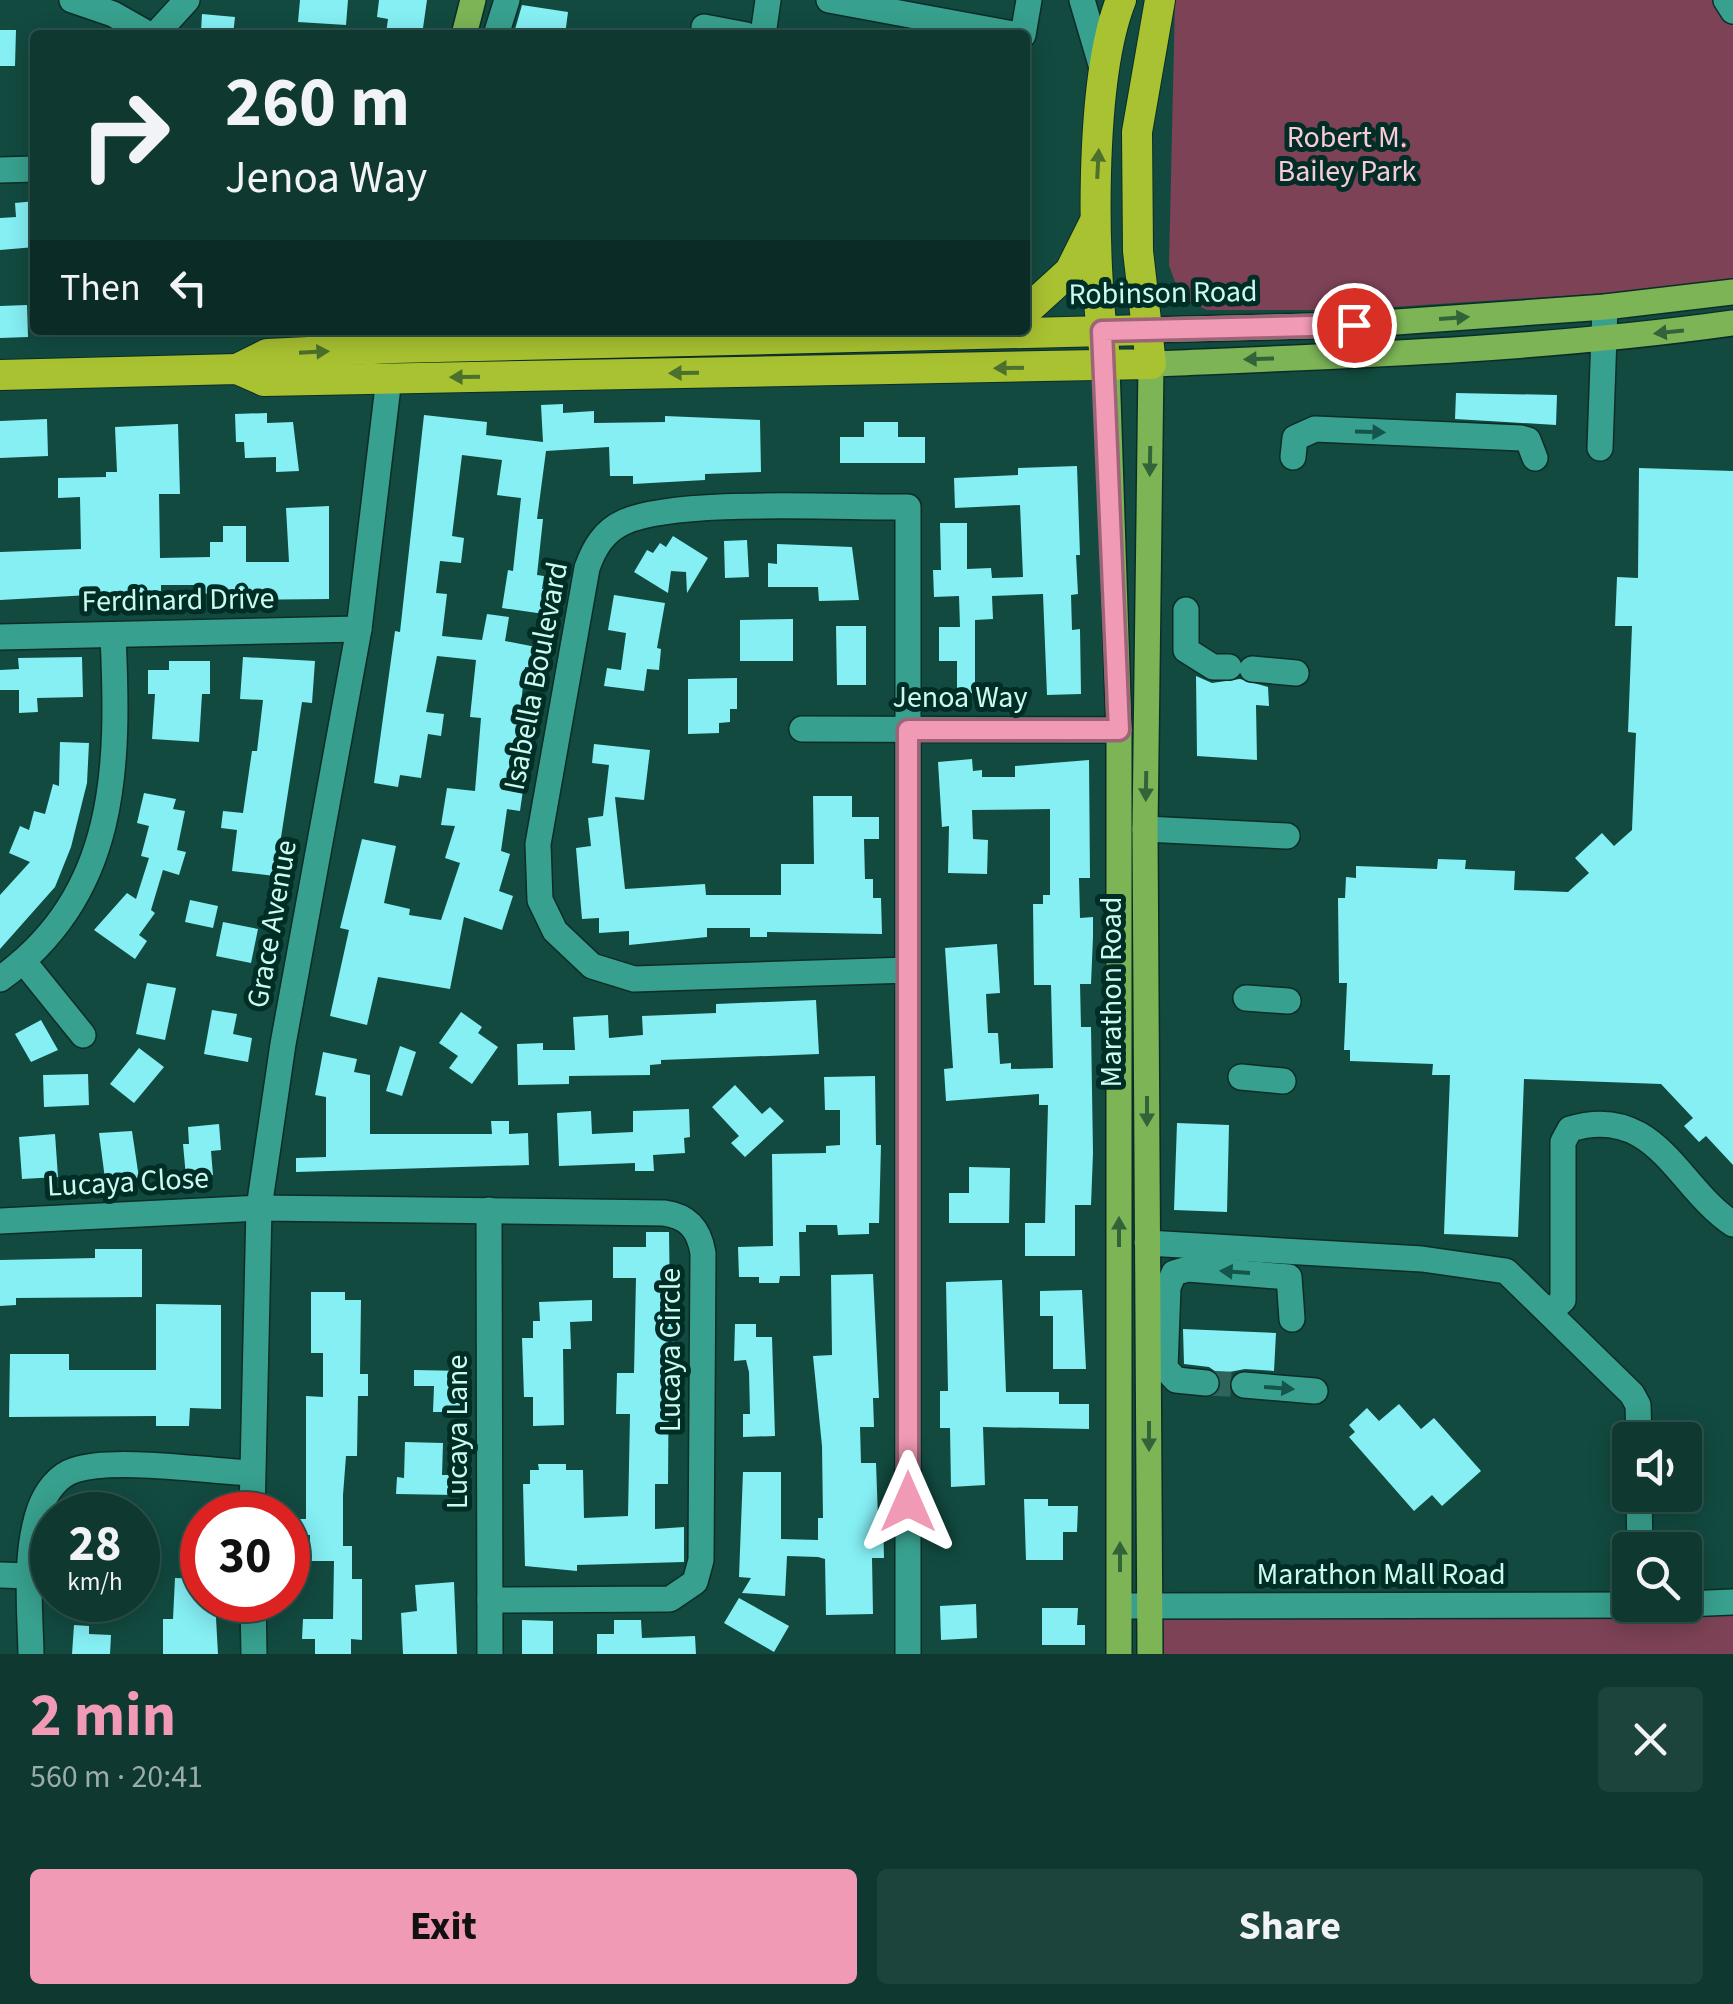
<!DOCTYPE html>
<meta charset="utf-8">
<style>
body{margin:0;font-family:"Source Sans 3",sans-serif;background:#1c433c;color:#f1f3f6;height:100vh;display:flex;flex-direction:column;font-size:38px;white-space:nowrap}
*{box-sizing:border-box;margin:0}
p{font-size:32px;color:#9bacab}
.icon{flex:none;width:55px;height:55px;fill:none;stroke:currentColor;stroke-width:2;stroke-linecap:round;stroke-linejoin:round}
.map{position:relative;height:1654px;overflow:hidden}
.drawer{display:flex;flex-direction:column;background:#0e3830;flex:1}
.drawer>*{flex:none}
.top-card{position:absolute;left:30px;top:30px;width:1000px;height:305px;border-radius:10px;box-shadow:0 5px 25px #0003,0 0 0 2px #2e524c;background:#0e3830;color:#f1f3f6;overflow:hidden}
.fabs{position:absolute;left:1612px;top:1422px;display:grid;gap:20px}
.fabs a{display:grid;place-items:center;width:90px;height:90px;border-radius:10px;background:#0e3830;box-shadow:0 5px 25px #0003,0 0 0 2px #2e524c;font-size:50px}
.speed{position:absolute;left:30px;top:1492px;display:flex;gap:20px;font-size:50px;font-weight:700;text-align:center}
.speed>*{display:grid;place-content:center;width:130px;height:130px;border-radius:50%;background:#0e3830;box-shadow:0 5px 25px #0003,0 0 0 2px #2e524c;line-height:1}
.speed small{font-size:25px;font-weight:400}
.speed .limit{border:15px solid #d22;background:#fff;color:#111}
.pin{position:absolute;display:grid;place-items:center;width:85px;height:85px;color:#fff;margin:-42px;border:5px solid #fff;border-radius:50%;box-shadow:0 2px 10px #0007}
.me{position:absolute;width:110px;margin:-55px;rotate:0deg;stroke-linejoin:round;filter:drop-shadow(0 0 8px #0008)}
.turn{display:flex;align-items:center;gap:35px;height:210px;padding:0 30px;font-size:45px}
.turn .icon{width:130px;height:130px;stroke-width:2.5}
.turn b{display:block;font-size:70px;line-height:85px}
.then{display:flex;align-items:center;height:95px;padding:0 30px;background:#0003;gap:20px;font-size:38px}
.round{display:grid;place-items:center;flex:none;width:105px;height:105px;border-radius:10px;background:#1c433c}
.overview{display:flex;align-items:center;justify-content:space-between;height:170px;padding:0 30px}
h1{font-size:60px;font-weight:700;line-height:75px;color:#f09ab5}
.cta{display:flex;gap:20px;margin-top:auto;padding:20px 30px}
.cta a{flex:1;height:115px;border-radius:10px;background:#f09ab5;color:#111;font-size:40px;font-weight:700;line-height:115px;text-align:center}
.cta a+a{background:#1c433c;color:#f1f3f6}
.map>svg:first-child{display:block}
.green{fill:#7d4256}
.building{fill:#85eff4}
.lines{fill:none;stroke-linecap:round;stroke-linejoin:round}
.minor-tunnel{stroke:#2e645a;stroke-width:25;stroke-dasharray:25 12;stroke-linecap:butt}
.minor-casing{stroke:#0c2d27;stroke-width:28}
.major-casing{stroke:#0c2d27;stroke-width:28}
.highway-casing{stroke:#0c2d27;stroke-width:32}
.minor{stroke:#38a08e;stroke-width:25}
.major{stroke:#7cb456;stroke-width:25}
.highway{stroke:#a9c231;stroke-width:30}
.oneway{fill:#4c712c}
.oneway2{fill:#32643a}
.oneway3{fill:#14564b}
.route-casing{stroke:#9c6476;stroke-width:25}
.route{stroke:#f09ab5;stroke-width:18}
.labels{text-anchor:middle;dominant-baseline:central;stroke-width:10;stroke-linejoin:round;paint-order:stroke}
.park-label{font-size:30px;fill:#f8cbd8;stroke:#002e27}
.street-label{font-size:30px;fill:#ccfaf0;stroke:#002e27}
</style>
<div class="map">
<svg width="1733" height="1654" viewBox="0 0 1733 1654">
<rect width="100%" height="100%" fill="#124a40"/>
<g class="green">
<path d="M1175,0H1733V279L1608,293L1347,310H1207L1180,297L1169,265Z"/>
<path d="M1733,1615V1654H1147V1620Z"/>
</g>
<g class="building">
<path d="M300,0H348L346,25L298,22Z"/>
<path d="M379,0H427L422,35L386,33L388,19L377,17Z"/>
<path d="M522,5L568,12L565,35L514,33Z"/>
<path d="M202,14L235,17L233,35L201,31Z"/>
<path d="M0,30H16L15,66H0Z"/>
<path d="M35,201V247L0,250V218L16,217L15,203Z"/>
<path d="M27,305L28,337L0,338V306Z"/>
<path d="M1456,393L1557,395L1556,425L1455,419Z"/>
<path d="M563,404V413L594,411V423L665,422V416L760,420L761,472L705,474V480L633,484V476H610L609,447L546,451L537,519H543L537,575L544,576L542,589L548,590L544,614L502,608L508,570L513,571L521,498L497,495L502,460L462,455L452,536L464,538L461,563L440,561L436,593L447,594L442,636L482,640L487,614L509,617L505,641L536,647L532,668L525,667L517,741L515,789L523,790L520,811L507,809L501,851L510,854L499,891L513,896L502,930L464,917L450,989L378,977L367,1025L330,1016L349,930L340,928L362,839L396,846L384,903L410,909L409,915L441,920L460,863L445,858L455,826L441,825L447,788L475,791L481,718L470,717L476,660L437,656L426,712L444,714L441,736L428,734L421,778L400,775L398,787L374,783L395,631L400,632L424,415L487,422L486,435L543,442L541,405Z"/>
<path d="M267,413V423L293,422L299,471L276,472V457L245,458L244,442H236L235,414Z"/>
<path d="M47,419L48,456L0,458V421Z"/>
<path d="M864,422H898V437H925V463H840V437H864Z"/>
<path d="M178,424L180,494H159L160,558L210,557V542H223V526H246V562H289L286,508L329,506V599L229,600V593L197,594V585H161V591L0,600V552L81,549L80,497L58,498V478L106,477V472H117L115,427Z"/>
<path d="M1077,466L1080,555H1076L1078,594L1071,595L1072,630L1080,629L1081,694L1047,695L1043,594L992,596L993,619L975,620V693H957V661H939V627H960L959,596L934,597L933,570H941L940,523H967V569L991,568L992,578L1023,577L1020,505L955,508L954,478L1018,475V468Z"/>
<path d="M1639,468L1733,471V1165L1706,1136L1699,1142L1684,1126L1693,1118L1661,1084L1524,1079L1518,1237L1444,1234L1450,1075H1432L1433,1064L1350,1061V1050H1344L1347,983H1339L1338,898H1345L1346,877L1356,878V866L1437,869L1438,859L1466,860L1465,869L1515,871L1514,890L1568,892L1589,873L1575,858L1602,833L1614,846L1632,830L1636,733L1628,732L1632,626H1615L1617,577L1638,578Z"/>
<path d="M673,536L708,558L687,593L686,572L671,571L668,593L634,572L647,550L653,553L660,543L666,547Z"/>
<path d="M747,540L749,577L725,578L724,541Z"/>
<path d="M777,544L852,547L859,600L819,601L818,587H768V563L777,564Z"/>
<path d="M614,595L665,603L657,648L661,649L659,670L647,669L644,691L604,686L607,668L621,670L626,633L608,630Z"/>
<path d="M793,619V661H740V620Z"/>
<path d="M836,626H866V685H837Z"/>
<path d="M82,657L83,697L37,698L38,712L19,713V690H0V670L19,669L18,658Z"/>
<path d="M243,657L315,661L312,703L302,702L275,876L232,871L237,830L221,828L223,811L243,813L252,751H257L263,700L240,699Z"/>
<path d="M169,661H210V694H202L199,742L152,739L155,694H148V670H169Z"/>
<path d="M1196,676L1212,683L1240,679L1268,687L1269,706L1256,705L1257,760L1197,756Z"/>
<path d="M737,678V709H730V722L719,723V733L688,734V679Z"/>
<path d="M60,742L89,743L87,783L71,847L55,887L0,949V895L30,862L9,853L20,826L29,830L34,811L45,814L53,784L59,786Z"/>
<path d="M594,744L650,750L644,800L615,797L625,889L705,884L706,895H781V864H814L813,796H852V817H879V839H864L865,879H873V898H881L882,934L767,932V937H750V928H707V937L629,945V931L599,933V918L582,919L576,848L591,846L588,818L603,816L609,765L592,763Z"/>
<path d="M972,759L973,771L982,770V777H1015V766L1089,760L1090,878H1079L1080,918L1093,917V937L1091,984H1080L1081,1027H1091L1093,1153L1091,1205H1075V1256H1025V1223H1045L1048,1105H1039V1094L946,1101L944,1069L953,1068L945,948L997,944L1000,993L986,994L988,1033H998L1000,1064L1011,1063V1069L1053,1068L1051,985H1034L1033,904H1043V895H1050V809L972,810L973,839L988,840L987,874L948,873L949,826L942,827L938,762Z"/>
<path d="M144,793L176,799L173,809L185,811L177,850L186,852L179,875L163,870L151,910L155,913L139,935L147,941L135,959L94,930L127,893L136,899L149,858L141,856L149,826L137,823Z"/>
<path d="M190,900L218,906L213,928L185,922Z"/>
<path d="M223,922L258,929L251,963L216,956Z"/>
<path d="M147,983L176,988L165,1040L136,1034Z"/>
<path d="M816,1000L819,1054L661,1060V1064L650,1065V1075L569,1076V1084L518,1085L517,1044L543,1043V1050H575L573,1017L608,1015L609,1038L643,1035L642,1016L716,1013V1004Z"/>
<path d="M212,1010L237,1014L233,1034L252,1038L248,1062L204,1054Z"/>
<path d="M461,1012L482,1027L478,1033L498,1047L472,1084L449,1068L458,1056L439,1043Z"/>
<path d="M41,1020L58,1050L31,1062L15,1034Z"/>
<path d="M400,1046L416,1052L402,1096L386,1091Z"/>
<path d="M139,1048L164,1067L134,1103L110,1084Z"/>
<path d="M323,1052L357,1059L354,1072L370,1075V1134H492L491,1121H509V1134L528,1133L529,1165L296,1172V1158L326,1157V1097L315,1095Z"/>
<path d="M88,1074L89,1105L44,1107L43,1075Z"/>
<path d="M875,1076L876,1145H881L879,1223H869V1234L838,1235L837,1225H806V1232H799L800,1276H780L779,1283H759V1277H739L738,1247L773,1246L772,1154L826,1153V1146L840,1145V1110H825L824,1077Z"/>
<path d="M735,1085L762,1114L770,1107L784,1121L745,1157L731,1143L739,1136L712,1107Z"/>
<path d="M689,1109L690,1137L684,1138L685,1153L653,1155L654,1171H635V1163L559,1166L557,1113L591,1111L592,1134L633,1132V1111Z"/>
<path d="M1177,1123L1229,1125L1227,1212L1174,1210Z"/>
<path d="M219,1124L221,1150L211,1151L213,1175L186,1177L183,1144H189L188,1127Z"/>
<path d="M132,1131L139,1178L105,1179L99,1133Z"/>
<path d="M55,1134L58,1177L22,1179L19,1137Z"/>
<path d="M969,1167L1010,1168L1009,1223H949V1193H969Z"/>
<path d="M646,1232H669L670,1302H676L674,1349H669L668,1484H655V1529L684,1527V1562L577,1565V1571L525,1566L523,1484H530V1470H539L538,1464H566V1470H583L584,1518L628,1516L630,1414H616L617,1373H634L636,1278H613V1247H646Z"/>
<path d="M95,1249H142V1297L16,1298V1305L0,1306V1260L95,1258Z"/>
<path d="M873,1274L879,1398H873L874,1427H860L861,1463H876L878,1517H883L884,1558H872L873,1614L826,1615L825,1559L818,1557L787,1556L785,1596L742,1593L751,1578L739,1577L743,1472H781V1539L818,1540V1518H823L822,1446L813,1356L832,1355L831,1275Z"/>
<path d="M1002,1280L1006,1392H1059V1404H1089V1429L983,1427L985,1485L951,1487L950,1428H940V1391H948L946,1282Z"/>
<path d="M1082,1290L1086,1369H1053V1316H1040V1291Z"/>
<path d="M311,1292H345V1300H361L360,1374H368V1396H358L357,1456H346L343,1495V1546H352V1579H362V1640L351,1639V1654H315V1639H302L303,1619H333L334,1561H310V1535H298V1519H306V1396L323,1397V1353H311Z"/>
<path d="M592,1300V1321L570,1322L571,1349H563L564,1425L533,1426V1397H524L522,1338H533V1321H540L539,1302Z"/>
<path d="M156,1304L221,1305V1409L190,1408L189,1426H156V1416L9,1417L10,1354H69V1370H156Z"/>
<path d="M735,1324H756V1337H772L775,1436L743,1437V1414H750L749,1372L746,1360L734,1361Z"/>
<path d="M1183,1329L1276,1333L1274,1371L1245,1369L1219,1374L1209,1367L1184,1364Z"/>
<path d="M414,1370L466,1371V1412H433L434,1386H414Z"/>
<path d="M1399,1404L1421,1429L1434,1418L1481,1471L1442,1506L1432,1495L1414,1511L1349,1437L1355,1432L1349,1425L1367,1408L1379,1421Z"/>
<path d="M405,1442L443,1443L442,1475H457L456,1495L396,1494L397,1477L404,1478Z"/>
<path d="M1024,1499H1048V1506H1078L1077,1532H1063V1560H1026Z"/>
<path d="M175,1578L202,1579V1600H215L218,1654H163V1619H173Z"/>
<path d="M454,1582L457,1654H403L401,1613L417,1611L415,1585Z"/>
<path d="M739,1598L789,1626L774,1652L724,1623Z"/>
<path d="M976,1604L977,1638L941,1640L940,1606Z"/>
<path d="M1042,1608H1078L1077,1625H1085V1645H1042Z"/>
<path d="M522,1620L553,1621V1654H522Z"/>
<path d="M614,1620H641L642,1638L695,1636L696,1654H597V1634H614Z"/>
<path d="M74,1625L89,1626V1634L111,1635L110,1654H72Z"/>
</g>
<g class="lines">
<path class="minor-tunnel" d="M1206,1383L1244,1385"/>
<defs>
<g id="minor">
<path d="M72,0L113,14L150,35"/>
<path d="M829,0L1018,35"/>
<path d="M1082,0L1102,68"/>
<path d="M1726,0L1733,11"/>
<path d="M704,27L746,35"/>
<path d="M155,35L187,0"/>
<path d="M496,35L507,0"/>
<path d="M763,35L768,0"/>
<path d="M1023,35L1029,0"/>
<path d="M0,170L35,169"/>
<path d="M1600,448L1605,307"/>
<path d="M1293,457L1295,438L1315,429L1521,438L1528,440L1535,458"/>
<path d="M1186,610V650L1213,667H1229"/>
<path d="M0,637L359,629"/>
<path d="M1252,669L1296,673"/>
<path d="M802,729L1119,730"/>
<path d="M1145,829L1287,836"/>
<path d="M24,962L83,1035"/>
<path d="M0,979C119,894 119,766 113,635"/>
<path d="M1246,998L1288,1001"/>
<path d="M1241,1077L1283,1081"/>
<path d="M489,1210L490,1654"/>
<path d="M0,1221L259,1208L664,1213C688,1216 699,1229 703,1253L701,1560L695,1582L670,1599L490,1600"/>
<path d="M1147,1243L1422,1259L1506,1271L1632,1394L1638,1405L1639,1440"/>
<path d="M1551,1311L1563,1300V1142L1570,1129C1656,1103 1677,1187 1733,1224"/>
<path d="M1206,1383L1176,1380L1165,1368L1168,1287L1174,1273L1188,1269L1289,1277L1292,1319"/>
<path d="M1244,1385L1315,1391"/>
<path d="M1639,1495L1640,1550"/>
<path d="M252,1515L259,1208L283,1044L359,629L389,378"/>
<path d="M0,1575L30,1576"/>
<path d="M253,1600L254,1654"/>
<path d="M1685,1604L1733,1602"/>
<path d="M1120,1606L1642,1605"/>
<path d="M31,1654C30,1608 24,1553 40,1508C46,1492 58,1475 75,1470C114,1457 208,1471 252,1473"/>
<path d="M908,1654C908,1272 908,889 908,507C843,508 678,498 624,522C604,531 594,548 587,568L538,844L540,900L555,931L592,966L634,979L908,970"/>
</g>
<g id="major">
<path d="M464,35L473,0"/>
<path d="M1147,330L1354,325L1605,307L1733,292"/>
<path d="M1107,367L1119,730V1654"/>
<path d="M1150,1654L1145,829L1151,364C1345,356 1540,350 1733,323"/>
</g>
<g id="highway">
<path d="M1025,312L1070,271L1093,225"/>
<path d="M1104,349C1092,262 1089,81 1121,0"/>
<path d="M237,369L267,354L394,348L1147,330"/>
<path d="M0,375L237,369L264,381L1151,364L1138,251L1137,132L1160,0"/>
</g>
</defs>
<use href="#minor" class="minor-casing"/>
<use href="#major" class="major-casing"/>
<use href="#highway" class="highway-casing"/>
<use href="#minor" class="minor"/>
<use href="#major" class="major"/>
<use href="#highway" class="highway"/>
</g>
<defs><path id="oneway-solid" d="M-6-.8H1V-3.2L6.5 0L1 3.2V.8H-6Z" transform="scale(2.5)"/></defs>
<g class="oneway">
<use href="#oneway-solid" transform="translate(1098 164) rotate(-87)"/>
<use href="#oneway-solid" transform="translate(314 352) rotate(-3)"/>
<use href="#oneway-solid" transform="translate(1009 368) rotate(179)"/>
<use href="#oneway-solid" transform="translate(684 373) rotate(179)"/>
<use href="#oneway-solid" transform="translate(465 377) rotate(179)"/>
</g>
<g class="oneway2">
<use href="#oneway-solid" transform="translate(1454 318) rotate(-4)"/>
<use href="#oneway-solid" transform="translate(1669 332) rotate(174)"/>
<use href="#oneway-solid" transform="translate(1259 359) rotate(178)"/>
<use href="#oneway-solid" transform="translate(1150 461) rotate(91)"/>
<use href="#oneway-solid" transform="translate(1146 786) rotate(91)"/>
<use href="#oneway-solid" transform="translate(1147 1111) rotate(90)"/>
<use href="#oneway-solid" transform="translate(1119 1232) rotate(-90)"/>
<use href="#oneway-solid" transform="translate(1149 1436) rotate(90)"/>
<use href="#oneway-solid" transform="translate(1120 1557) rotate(-90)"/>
</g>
<g class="oneway3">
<use href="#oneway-solid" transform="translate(1370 432) rotate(2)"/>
<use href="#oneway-solid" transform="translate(1235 1272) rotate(-176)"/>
<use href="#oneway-solid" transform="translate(1279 1388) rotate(4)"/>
</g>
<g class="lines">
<defs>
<path id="route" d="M908,1502V730H1119L1102,331L1354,325"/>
</defs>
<use href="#route" class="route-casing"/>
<use href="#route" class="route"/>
</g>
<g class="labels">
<g class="park-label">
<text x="1347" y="137">Robert M.<tspan x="1347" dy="34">Bailey Park</tspan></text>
</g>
<g class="street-label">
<text transform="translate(1163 293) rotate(-1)">Robinson Road</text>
<text transform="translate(178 600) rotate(-1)">Ferdinard Drive</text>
<text transform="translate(536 676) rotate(-79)">Isabella Boulevard</text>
<text x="960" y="697">Jenoa Way</text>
<text transform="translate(272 924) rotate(-80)">Grace Avenue</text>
<text transform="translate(1111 992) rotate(-90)">Marathon Road</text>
<text transform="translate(128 1182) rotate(-3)">Lucaya Close</text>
<text transform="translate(670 1350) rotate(-90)">Lucaya Circle</text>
<text transform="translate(457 1432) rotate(-90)">Lucaya Lane</text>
<text x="1381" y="1574">Marathon Mall Road</text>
</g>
</g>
</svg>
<div class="fabs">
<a><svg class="icon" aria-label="sound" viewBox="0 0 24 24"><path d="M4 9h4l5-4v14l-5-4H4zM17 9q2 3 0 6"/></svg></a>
<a><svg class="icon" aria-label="search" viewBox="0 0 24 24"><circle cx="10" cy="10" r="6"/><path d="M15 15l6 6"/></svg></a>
</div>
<div class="speed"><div>28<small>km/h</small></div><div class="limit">30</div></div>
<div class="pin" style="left:1354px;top:325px;background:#d93025"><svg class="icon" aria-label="arrive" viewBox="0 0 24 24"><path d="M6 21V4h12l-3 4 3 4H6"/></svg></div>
<svg class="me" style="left:908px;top:1502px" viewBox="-20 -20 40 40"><path d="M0-17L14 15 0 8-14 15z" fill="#f09ab5" stroke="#fff" stroke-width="4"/></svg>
<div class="top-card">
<div class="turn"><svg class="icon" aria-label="right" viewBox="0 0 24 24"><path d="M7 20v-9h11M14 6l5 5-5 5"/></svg><div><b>260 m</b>Jenoa Way</div></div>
<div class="then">Then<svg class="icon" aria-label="left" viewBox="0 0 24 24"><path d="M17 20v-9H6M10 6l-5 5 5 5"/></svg></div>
</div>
</div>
<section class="drawer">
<div class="overview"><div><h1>2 min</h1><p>560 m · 20:41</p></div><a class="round"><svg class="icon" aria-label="close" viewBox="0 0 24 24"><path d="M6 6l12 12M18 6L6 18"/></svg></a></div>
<div class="cta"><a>Exit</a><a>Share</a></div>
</section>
